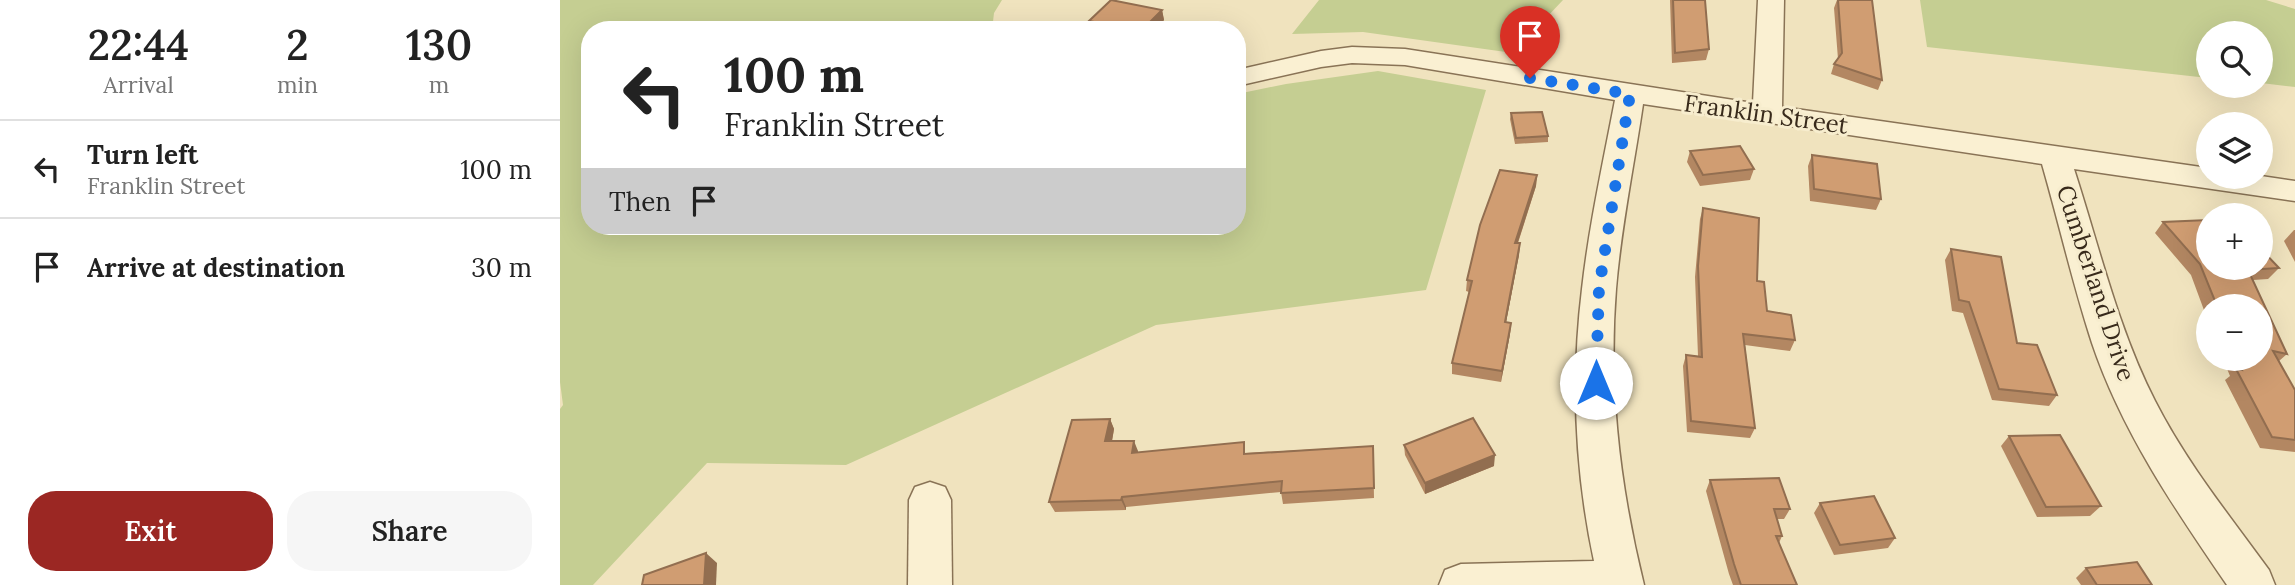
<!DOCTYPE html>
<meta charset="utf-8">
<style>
body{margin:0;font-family:Lora,serif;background:#f6f6f6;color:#222;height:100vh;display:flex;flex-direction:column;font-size:26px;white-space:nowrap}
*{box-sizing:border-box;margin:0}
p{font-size:23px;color:#767676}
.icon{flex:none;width:38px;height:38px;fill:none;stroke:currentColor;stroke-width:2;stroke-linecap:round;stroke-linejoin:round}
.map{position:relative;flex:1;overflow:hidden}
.sheet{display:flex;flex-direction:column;background:#fff;width:560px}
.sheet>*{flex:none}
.banner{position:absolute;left:21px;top:21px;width:665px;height:214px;border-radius:28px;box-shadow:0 7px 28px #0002;background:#fff;color:#222;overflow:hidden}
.buttons{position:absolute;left:1636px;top:21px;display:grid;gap:14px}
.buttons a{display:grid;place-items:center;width:77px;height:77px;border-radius:50%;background:#fff;box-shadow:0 7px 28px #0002;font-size:35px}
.pin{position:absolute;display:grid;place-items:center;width:60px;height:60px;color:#fff;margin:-72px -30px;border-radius:50% 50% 50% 0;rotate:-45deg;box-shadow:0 0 7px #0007}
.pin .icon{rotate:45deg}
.me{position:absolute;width:77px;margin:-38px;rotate:0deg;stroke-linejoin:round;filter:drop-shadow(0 0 5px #0008)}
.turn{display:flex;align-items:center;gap:24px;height:147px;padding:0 28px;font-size:32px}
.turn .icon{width:91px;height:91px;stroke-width:2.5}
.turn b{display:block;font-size:49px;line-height:60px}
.then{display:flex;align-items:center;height:66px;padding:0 28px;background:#0003;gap:14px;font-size:26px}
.eta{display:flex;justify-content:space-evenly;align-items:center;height:119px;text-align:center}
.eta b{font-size:42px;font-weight:600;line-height:49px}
.cta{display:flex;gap:14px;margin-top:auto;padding:14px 28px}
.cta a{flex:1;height:80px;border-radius:28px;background:#9b2723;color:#fff;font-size:28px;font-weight:600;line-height:80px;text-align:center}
.cta a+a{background:#f6f6f6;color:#222}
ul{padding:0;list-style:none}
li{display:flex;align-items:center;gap:21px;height:98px;padding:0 28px;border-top:2px solid #e0e0e0}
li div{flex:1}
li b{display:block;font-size:26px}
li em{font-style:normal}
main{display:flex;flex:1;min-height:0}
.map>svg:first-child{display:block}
.green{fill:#c5ce92}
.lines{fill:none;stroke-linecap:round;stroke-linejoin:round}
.minor-casing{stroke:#897356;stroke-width:3}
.minor{fill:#faf0d2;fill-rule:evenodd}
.wall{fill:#b38762}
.shaded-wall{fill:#926e50}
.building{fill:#d09d72;stroke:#926e50;stroke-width:2}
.route{stroke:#1a73e8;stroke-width:12;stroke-dasharray:0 21.6}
.labels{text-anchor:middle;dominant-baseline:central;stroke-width:6;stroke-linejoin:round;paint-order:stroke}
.street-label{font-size:24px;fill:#382a1b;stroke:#f7edce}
</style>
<main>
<section class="sheet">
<div class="eta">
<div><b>22:44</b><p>Arrival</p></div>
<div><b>2</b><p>min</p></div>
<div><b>130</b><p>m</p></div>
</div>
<ul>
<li><svg class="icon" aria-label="left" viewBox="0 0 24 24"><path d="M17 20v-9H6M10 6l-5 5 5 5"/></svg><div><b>Turn left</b><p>Franklin Street</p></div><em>100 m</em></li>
<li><svg class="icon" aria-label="arrive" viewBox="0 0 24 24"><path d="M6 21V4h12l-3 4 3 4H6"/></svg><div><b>Arrive at destination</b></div><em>30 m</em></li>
</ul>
<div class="cta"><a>Exit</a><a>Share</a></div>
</section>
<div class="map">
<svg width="1735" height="585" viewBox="0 0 1735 585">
<rect width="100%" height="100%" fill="#f0e3be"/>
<g class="green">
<path d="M0,0H442L434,13L432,30H30V226H677V94L726,84L818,71L926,90L866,290L596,325L286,465L147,463L33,585H0V409L3,405L0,382Z"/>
<path d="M759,0H1003L953,53L803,32L732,34Z"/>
<path d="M1360,0H1706L1735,9V87L1701,83V33H1648V78L1367,47Z"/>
</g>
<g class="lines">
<defs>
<g id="minor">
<path d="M1198,0H1224L1222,107L1648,168V177L1701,176L1735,181V201L1514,169C1539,246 1558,329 1595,401C1626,462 1669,515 1709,570L1715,585H1667C1615,509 1562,432 1532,343C1513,285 1499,223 1482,164L1083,104C1074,166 1061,227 1056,289C1048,389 1060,488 1084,585H879L885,570L901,564L1034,561C1015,472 1011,379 1022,289C1029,226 1043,163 1055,100L845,65L792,63L761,67L677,86V70L761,51L792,47L845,49L1193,103Z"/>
<path d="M370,482L385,487L391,500L392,585H348L349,500L355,487Z"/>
</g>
</defs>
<use href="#minor" class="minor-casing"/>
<use href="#minor" class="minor"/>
</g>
<g class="wall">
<path d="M1110,0H1145L1149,49L1146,60L1112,63Z"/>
<path d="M1277,0L1322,80L1318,90L1271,74L1274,64L1278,59L1274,8Z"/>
<path d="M602,10L604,20L595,30H532L529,21Z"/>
<path d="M951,113L988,136V142L955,144L950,119Z"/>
<path d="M1130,151L1194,169L1190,180L1140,186L1127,162Z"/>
<path d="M1252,155L1321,199L1316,210L1250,201L1248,166Z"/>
<path d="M977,175L976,186L958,243H960L959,255L946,322L951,323L950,334L941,382L892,374V363L909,292L906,291L907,280Z"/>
<path d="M1143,208L1197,281L1207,311L1235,340L1230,351L1185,345L1195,428L1190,438L1127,432L1123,366L1126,355L1138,356L1135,277L1140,219Z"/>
<path d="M1603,222L1719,268L1708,279L1693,280L1727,354L1719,361L1735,390V452L1700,448L1665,380L1670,376L1663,359H1701V306H1648V321L1631,275L1595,233Z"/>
<path d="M1734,230H1735V262L1724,241Z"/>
<path d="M1391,249L1457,343L1497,395L1489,406L1432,400L1403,313L1392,311L1385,260Z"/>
<path d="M550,419L554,429L552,441L578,451V452L686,453L813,446L814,498L723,504L721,492L566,507V510L495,512L489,502Z"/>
<path d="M1449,436L1541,506L1530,516L1477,517L1441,446Z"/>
<path d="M844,445L934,466L865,494L845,455Z"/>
<path d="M1150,480L1230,509L1224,519H1217L1222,536L1219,543L1237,585H1173L1169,574L1146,491Z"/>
<path d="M1260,503L1335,538L1328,548L1274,555L1254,513Z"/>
<path d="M1526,568L1592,585H1521L1516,578Z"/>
</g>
<g class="shaded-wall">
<path d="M602,10L604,20L595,30H582Z"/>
<path d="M977,175L976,186L954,254L955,243Z"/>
<path d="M960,243L959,255L944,333L945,322Z"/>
<path d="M951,323L950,334L941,382L942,371Z"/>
<path d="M550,419L554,429L550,452L545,441Z"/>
<path d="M574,441L578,451L576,463L572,453Z"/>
<path d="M935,455L934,466L865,494V483Z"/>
<path d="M562,497L566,507V510L561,500Z"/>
<path d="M146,553L157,563L156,585H144Z"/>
</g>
<g class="building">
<path d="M551,0L602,10L582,30H575L529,21Z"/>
<path d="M1113,0H1145L1149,49L1115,53Z"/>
<path d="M1278,0H1312L1322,80L1274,64L1282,53Z"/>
<path d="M982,112L988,136L956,138L951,113Z"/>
<path d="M1180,146L1194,169L1143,175L1130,151Z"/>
<path d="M1252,155L1317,164L1321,199L1254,189Z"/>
<path d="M940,170L977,175L955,243H960L945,322L951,323L942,371L892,363L912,281L907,280L920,225Z"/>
<path d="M1143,208L1199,218L1197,281L1204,282L1207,311L1231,315L1235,340L1183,334L1195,428L1131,421L1126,355L1142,357L1138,266Z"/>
<path d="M1648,220V268H1701V249L1719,268L1688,270L1727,354L1713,351L1735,390V440L1712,437L1676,369L1682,370L1678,359H1701V306H1657L1640,264L1603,222Z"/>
<path d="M1391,249L1441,257L1457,343L1477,345L1497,395L1439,389L1409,302L1399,300Z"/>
<path d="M913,418L935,455L865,483L844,445Z"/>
<path d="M550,419L545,441H574L572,453L684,442V454L813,446L814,488L721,493L722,481L562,497L561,500L489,502L512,420Z"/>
<path d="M1500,435L1541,506L1486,507L1449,436Z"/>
<path d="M1219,478L1230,509H1214L1222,536H1216L1237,585H1181L1174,564L1150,480Z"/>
<path d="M1314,496L1335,538L1280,545L1260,503Z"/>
<path d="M146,553L144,585H82L84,575Z"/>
<path d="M1577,562L1592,585H1537L1526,568Z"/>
</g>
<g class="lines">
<path class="route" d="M970,78L1070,94L1039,288L1036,383"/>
</g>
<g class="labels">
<g class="street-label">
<text transform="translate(1206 114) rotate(8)">Franklin Street</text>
<text transform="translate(1536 283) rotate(72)">Cumberland Drive</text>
</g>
</g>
</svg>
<div class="buttons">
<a><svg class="icon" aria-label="search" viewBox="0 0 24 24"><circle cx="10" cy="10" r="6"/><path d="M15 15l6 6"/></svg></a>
<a><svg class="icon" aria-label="layers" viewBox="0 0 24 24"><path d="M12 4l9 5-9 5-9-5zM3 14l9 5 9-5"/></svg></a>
<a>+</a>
<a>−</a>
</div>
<div class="pin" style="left:970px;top:78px;background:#d93025"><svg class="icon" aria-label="arrive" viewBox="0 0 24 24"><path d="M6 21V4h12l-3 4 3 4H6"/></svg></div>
<svg class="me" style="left:1036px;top:383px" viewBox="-20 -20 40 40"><circle r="19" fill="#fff"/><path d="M0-13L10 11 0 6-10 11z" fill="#1a73e8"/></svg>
<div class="banner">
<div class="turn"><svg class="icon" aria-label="left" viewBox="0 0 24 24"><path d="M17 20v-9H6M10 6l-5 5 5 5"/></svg><div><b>100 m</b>Franklin Street</div></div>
<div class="then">Then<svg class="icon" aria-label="arrive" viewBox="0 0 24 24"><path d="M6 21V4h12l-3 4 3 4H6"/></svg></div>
</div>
</div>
</main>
